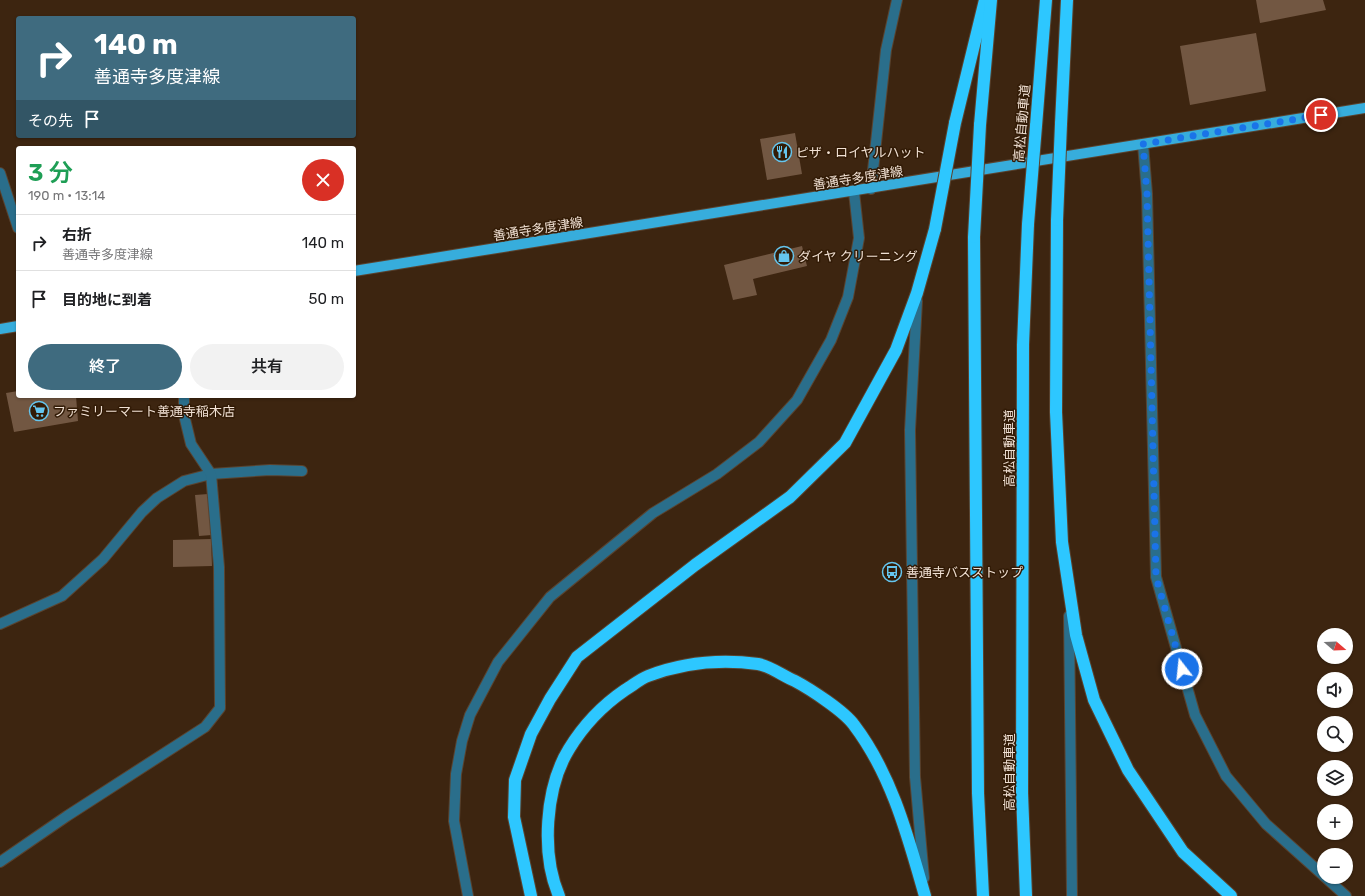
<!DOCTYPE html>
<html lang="ja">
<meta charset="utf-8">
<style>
body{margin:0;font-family:Rubik,"Noto Sans JP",sans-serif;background:#f2f2f2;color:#202124;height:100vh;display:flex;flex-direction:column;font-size:15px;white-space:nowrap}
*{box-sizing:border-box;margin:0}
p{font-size:13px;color:#757577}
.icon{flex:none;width:22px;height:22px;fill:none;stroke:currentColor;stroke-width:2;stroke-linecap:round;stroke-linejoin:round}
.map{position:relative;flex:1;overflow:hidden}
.sheet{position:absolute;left:16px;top:146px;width:340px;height:252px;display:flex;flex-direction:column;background:#fff;border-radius:4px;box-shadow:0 1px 3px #0004}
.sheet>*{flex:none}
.guide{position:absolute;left:16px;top:16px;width:340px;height:122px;border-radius:4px;box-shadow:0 1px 3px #0004;background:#3f6b7f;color:#fff;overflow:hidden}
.needle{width:26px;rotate:109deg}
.controls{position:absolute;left:1317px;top:628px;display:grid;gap:8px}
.controls a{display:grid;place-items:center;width:36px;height:36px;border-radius:50%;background:#fff;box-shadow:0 1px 3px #0004;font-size:20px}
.pin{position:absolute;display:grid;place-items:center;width:34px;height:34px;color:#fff;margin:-17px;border:2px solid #fff;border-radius:50%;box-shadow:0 1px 4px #0007}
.me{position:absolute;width:44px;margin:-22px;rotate:344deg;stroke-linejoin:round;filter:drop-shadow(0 0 3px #0008)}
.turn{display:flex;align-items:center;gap:14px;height:84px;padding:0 12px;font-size:18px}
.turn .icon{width:52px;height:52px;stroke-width:2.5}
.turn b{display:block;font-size:28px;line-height:34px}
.then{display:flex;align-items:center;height:38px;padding:0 12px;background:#0003;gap:8px;font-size:15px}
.round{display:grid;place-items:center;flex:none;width:42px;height:42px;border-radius:21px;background:#f2f2f2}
.head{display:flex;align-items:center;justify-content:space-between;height:68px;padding:0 12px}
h1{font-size:24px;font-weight:600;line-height:30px;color:#1e9e55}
.action{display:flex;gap:8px;margin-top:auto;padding:8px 12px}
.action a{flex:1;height:46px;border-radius:24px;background:#3f6b7f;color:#fff;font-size:16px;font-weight:600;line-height:46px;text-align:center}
.action a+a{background:#f2f2f2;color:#202124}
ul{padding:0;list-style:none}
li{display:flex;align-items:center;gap:12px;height:56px;padding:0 12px;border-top:1px solid #e0e0e0}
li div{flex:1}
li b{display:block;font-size:15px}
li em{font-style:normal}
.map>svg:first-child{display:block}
.building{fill:#725742}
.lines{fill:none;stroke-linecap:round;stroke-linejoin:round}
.minor-casing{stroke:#5a432f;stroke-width:12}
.major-casing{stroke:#5a432f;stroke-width:12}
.highway-casing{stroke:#5a432f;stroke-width:14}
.minor{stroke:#2a6e8b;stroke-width:10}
.major{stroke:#37addc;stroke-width:10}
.highway{stroke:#2dc7ff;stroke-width:12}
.highway-bridge-casing{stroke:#5a432f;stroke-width:14;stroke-linecap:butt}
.highway-bridge{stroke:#2dc7ff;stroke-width:12}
.route{stroke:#1a73e8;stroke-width:7;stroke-dasharray:0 12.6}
.labels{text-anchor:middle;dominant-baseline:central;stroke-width:3;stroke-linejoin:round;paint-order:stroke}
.street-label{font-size:13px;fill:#f0e0d3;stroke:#321b06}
.poi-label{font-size:13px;fill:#f0e0d3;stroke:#321b06;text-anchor:start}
</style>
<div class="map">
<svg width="1365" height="896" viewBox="0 0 1365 896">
<rect width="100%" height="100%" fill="#3d2510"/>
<g class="building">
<path d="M1256,0H1323L1326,10L1260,23Z"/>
<path d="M1256,33L1266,91L1190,105L1180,46Z"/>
<path d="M795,133L802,174L767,180L760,139Z"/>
<path d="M802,246L807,266L753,279L757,295L733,300L724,265Z"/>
<path d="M18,391V396H76L78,421L14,432L6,393Z"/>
<path d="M208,494L212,535L199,536L195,495Z"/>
<path d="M211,539L212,566L173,567V540Z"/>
</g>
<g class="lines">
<defs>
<g id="minor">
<path d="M1143,144L1147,194L1156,577L1195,715L1226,776L1266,824L1324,876"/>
<path d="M0,173L18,228"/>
<path d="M871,189L886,50L897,0"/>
<path d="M917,301L910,430L915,777L924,878"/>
<path d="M1069,616L1072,896"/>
<path d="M0,624L62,596L103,559L142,512L157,498L184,481L211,474L270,470L302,471"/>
<path d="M0,862L67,816L205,727L220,708L219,567L211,474L191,444L184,415V396"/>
<path d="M1325,877L1346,896"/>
<path d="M468,896L454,821L456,774L462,741L470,715L498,662L550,597L653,513L717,474L759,442L797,400L831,340L848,297L859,238L854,192"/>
</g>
<g id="major">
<path d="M354,271L1365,108"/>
<path d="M0,329L18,326"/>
</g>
<g id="highway">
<path d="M955,123L985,0"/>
<path d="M1061,124L1067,0"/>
<path d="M980,125L991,0"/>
<path d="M1036,126L1046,0"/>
<path d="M1057,220L1056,412L1062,542L1076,635L1094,700L1128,770L1183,852L1231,896"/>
<path d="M974,237L978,793L983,896"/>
<path d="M531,896L514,817L515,780L531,734L550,699L577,657L695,565L790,497L845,443L896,350L917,293L935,229"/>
<path d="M559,896C541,854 545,788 569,749C583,726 603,705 625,690C632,686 640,679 648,676C682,663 721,659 758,664C770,666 783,676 795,681C810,689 844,711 854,725C892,775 908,837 925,896"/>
<path d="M1026,896L1022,793L1023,345L1028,224"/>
</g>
</defs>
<use href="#minor" class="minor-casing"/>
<use href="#major" class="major-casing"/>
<use href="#highway" class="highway-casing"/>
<use href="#minor" class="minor"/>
<use href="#major" class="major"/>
<use href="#highway" class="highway"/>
<defs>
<g id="highway-bridge">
<path d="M1057,220L1061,124"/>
<path d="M1028,224L1036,126"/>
<path d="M935,229L955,123"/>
<path d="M974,237L980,125"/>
</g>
</defs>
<use href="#highway-bridge" class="highway-bridge-casing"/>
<use href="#highway-bridge" class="highway-bridge"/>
</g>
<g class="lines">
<path class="route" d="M1182,669L1156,577L1147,194L1143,144L1321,115"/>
</g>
<defs>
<symbol id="restaurant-ring" viewBox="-11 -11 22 22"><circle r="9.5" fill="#321b06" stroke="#65c5ee" stroke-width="1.5"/><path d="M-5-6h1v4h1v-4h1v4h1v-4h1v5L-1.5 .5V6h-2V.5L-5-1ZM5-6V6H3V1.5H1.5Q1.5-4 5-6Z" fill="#65c5ee"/></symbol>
<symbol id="shop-ring" viewBox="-11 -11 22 22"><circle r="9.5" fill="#321b06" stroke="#65c5ee" stroke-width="1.5"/><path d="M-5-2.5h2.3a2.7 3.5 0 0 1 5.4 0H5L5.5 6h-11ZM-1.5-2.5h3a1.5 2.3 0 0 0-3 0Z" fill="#65c5ee"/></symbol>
<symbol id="supermarket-ring" viewBox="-11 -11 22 22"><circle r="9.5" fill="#321b06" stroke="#65c5ee" stroke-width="1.5"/><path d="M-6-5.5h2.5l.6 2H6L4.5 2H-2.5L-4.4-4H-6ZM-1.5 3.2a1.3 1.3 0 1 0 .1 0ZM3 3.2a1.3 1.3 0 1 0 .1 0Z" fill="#65c5ee"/></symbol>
<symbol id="bus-ring" viewBox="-11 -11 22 22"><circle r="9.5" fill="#321b06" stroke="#65c5ee" stroke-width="1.5"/><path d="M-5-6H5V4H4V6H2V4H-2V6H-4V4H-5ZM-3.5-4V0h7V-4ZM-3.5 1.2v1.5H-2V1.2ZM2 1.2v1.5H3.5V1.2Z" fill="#65c5ee"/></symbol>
</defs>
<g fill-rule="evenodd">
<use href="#restaurant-ring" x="771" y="141" width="22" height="22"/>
<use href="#shop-ring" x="773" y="245" width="22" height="22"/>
<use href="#supermarket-ring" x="28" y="400" width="22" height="22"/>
<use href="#bus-ring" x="881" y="561" width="22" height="22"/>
</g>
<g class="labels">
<g class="street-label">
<text transform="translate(1022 123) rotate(-85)">高松自動車道</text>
<text transform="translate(858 178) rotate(-9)">善通寺多度津線</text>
<text transform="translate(538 229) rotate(-9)">善通寺多度津線</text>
<text transform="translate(1009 448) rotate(-90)">高松自動車道</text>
<text transform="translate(1009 772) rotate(-90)">高松自動車道</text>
</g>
<g class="poi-label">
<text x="796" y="152">ピザ・ロイヤルハット</text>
<text x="798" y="256">ダイヤ クリーニング</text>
<text x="53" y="411">ファミリーマート善通寺稲木店</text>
<text x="906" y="572">善通寺バスストップ</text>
</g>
</g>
</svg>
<div class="controls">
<a><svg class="needle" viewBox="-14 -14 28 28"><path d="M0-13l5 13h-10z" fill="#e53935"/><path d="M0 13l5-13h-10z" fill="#757577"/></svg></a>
<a><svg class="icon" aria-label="sound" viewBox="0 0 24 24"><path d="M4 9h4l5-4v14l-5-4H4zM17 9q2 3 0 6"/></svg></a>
<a><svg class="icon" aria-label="search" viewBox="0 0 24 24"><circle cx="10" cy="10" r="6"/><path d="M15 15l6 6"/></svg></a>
<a><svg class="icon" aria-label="layers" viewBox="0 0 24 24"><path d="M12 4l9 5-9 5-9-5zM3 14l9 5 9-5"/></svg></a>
<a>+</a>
<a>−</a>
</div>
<div class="pin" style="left:1321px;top:115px;background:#d93025"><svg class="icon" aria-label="arrive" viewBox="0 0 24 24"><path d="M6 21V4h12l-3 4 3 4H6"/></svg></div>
<svg class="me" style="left:1182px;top:669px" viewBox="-20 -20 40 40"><circle r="17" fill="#1a73e8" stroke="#fff" stroke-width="3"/><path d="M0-11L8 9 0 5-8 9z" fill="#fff"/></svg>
<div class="guide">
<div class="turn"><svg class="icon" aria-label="right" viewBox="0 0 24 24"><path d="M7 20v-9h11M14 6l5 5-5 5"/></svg><div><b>140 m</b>善通寺多度津線</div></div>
<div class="then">その先<svg class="icon" aria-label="arrive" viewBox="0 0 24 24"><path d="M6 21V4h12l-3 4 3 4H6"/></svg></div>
</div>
<section class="sheet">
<div class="head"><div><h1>3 分</h1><p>190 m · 13:14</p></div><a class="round" style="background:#d93025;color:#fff"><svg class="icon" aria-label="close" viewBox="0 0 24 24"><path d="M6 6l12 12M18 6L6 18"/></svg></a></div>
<ul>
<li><svg class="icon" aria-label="right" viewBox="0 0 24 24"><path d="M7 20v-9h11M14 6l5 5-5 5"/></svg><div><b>右折</b><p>善通寺多度津線</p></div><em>140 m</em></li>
<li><svg class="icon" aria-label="arrive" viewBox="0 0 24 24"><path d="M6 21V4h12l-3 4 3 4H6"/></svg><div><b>目的地に到着</b></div><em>50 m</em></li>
</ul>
<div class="action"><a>終了</a><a>共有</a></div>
</section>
</div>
